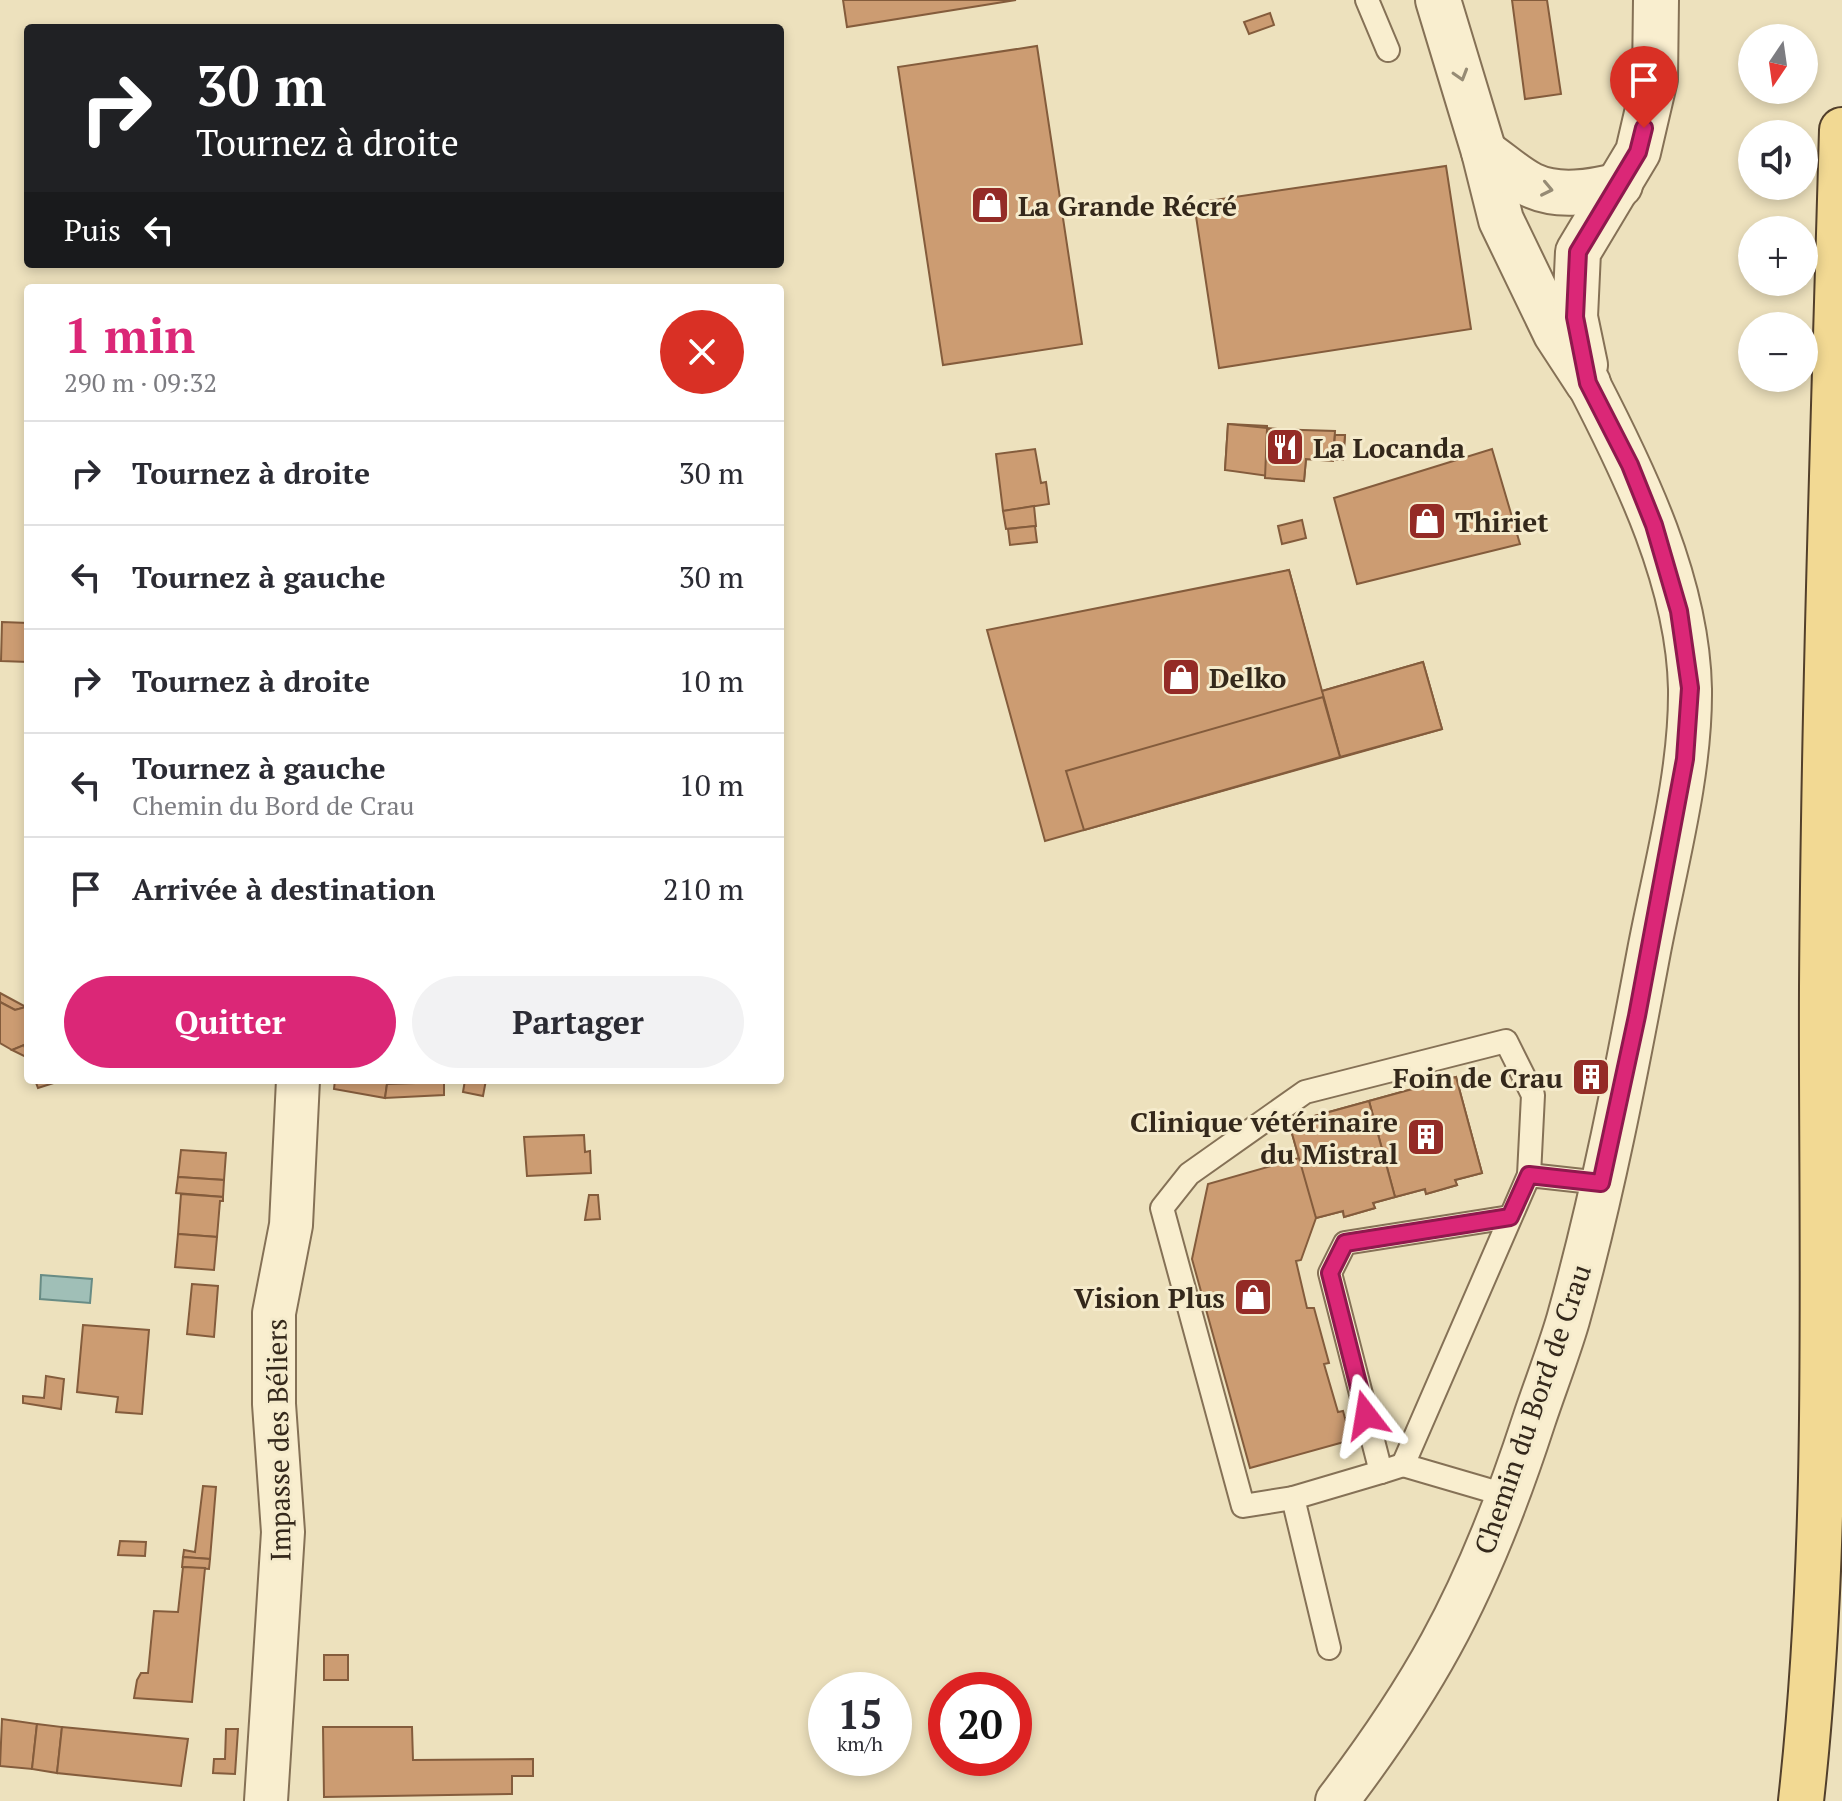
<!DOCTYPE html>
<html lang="fr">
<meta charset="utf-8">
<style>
body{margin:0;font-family:"PT Serif",serif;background:#f2f2f3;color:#2b2b33;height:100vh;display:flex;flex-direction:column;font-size:30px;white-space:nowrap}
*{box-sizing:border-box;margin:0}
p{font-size:26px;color:#7c7c81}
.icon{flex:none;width:44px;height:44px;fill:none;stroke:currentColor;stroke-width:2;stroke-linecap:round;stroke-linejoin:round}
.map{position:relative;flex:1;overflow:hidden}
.drawer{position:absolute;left:24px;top:284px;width:760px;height:800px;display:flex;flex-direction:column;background:#fff;border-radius:8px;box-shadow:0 4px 12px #0003}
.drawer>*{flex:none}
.top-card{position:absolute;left:24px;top:24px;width:760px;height:244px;border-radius:8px;box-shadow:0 4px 12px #0003;background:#202124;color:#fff;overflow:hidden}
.needle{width:52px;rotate:193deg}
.tools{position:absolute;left:1738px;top:24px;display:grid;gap:16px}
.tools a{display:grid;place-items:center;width:80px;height:80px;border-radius:50%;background:#fff;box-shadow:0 4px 12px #0003;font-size:40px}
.speed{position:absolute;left:808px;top:1672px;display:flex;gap:16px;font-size:40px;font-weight:700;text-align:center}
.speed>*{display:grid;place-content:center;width:104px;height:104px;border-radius:50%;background:#fff;box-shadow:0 4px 12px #0003;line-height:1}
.speed small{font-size:20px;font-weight:400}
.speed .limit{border:12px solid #d22;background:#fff;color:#111}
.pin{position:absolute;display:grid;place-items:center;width:68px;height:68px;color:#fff;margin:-82px -34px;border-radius:50% 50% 50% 0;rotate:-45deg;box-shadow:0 0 8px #0007}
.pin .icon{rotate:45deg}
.me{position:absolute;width:88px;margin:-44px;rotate:346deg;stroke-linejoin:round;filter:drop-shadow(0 0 6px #0008)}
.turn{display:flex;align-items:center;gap:28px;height:168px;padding:0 40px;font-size:36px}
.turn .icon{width:104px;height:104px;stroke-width:2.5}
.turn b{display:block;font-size:56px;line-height:68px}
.then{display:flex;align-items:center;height:76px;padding:0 40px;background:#0003;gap:16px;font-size:30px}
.round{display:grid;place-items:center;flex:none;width:84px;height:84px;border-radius:42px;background:#f2f2f3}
.head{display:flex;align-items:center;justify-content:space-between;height:136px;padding:0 40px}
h1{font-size:48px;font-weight:800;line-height:60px;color:#db2777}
.action{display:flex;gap:16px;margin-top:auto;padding:16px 40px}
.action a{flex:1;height:92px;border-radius:48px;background:#db2777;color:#fff;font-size:32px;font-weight:800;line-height:92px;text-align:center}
.action a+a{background:#f2f2f3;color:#2b2b33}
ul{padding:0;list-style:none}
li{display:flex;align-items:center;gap:24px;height:104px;padding:0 40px;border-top:2px solid #e1e1e2}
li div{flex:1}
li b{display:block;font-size:30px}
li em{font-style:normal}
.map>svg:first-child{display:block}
.water{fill:#a0bfb7;stroke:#688c85;stroke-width:2}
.building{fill:#cc9c72;stroke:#845c3c;stroke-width:2}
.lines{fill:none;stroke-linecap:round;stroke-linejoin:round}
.service-casing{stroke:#857156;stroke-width:26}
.minor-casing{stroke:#857156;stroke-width:46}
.tertiary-casing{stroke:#857156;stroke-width:48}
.primary-casing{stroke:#523f2b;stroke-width:48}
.service{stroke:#f9eecf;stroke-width:22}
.minor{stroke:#f9eecf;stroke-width:42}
.tertiary{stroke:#f9eecf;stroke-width:44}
.primary{stroke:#f2d993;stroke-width:44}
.oneway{stroke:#968b75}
.route-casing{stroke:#8e194d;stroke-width:20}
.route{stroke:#db2777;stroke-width:14}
.labels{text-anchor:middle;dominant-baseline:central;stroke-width:6;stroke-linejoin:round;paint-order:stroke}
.poi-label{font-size:28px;font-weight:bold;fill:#34281b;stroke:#f5ebcc;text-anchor:start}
.street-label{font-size:28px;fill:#34281b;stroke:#f5ebcc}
</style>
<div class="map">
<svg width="1842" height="1801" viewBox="0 0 1842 1801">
<rect width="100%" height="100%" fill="#ede1bd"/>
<path class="water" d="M41,1275L92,1279L90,1303L40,1299Z"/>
<g class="building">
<path d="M843,0H1016L847,27Z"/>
<path d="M1512,0H1547L1561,94L1525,99Z"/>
<path d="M1270,13L1274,25L1249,34L1244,22Z"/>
<path d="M1037,46L1082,344L943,365L898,67Z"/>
<path d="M1446,166L1471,329L1219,368L1194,203Z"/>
<path d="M1228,424L1267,426L1265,471L1225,470Z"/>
<path d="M1228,424L1345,436L1343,460L1306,459L1304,481L1225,470Z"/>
<path d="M1267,429L1335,431L1333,461L1306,459L1304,481L1265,478Z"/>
<path d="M1335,435H1345L1343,460L1333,459Z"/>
<path d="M1035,449L1041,483L1046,482L1049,504L1003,511L996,454Z"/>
<path d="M1492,449L1520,544L1357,584L1334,498Z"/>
<path d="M1034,506L1036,526L1006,529L1003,511Z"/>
<path d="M1302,520L1306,538L1282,544L1278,526Z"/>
<path d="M1035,526L1037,542L1010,545L1008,529Z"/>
<path d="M1289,570L1323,697L1309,702L1286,619L1276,622L1266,584L1278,581L1276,574Z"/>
<path d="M1289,570L1322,691L1423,662L1442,729L1045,841L987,630Z"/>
<path d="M2,622L28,623V662L1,661Z"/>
<path d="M1423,662L1442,729L1340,757L1322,691Z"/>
<path d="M1323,697L1340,757L1084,830L1066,771Z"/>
<path d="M0,993L26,1007L15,1010L0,1002Z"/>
<path d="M0,1002L15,1010L26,1007L28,1002V1057L24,1045L12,1050L0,1043Z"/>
<path d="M24,1045L28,1057V1058L12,1050Z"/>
<path d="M1588,1069L1596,1071L1593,1086L1585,1084Z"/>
<path d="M1456,1077L1482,1173L1455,1180L1457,1185L1426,1194L1425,1189L1395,1197L1373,1203L1375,1208L1344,1217L1343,1211L1316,1218L1301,1260L1296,1261L1307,1308H1314L1329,1363L1324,1364L1338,1412L1343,1411L1351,1440L1250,1468L1192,1259L1208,1184L1299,1158L1289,1123Z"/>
<path d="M1456,1077L1482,1173L1455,1180L1457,1185L1426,1194L1425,1189L1395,1197L1369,1101Z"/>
<path d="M35,1080H63L38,1088Z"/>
<path d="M335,1080H452V1082L387,1084L385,1098L334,1089Z"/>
<path d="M465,1080H486L483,1096L463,1092Z"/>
<path d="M444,1082V1095L385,1098L387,1084Z"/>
<path d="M1369,1101L1395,1197L1373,1203L1375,1208L1344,1217L1343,1211L1316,1218L1289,1123Z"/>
<path d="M584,1135L585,1152L590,1151L591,1173L527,1176L524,1137Z"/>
<path d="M181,1150L226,1153L224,1180L178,1177Z"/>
<path d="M178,1177L224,1180L223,1197L176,1193Z"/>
<path d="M181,1194L223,1197V1201H220L217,1237L178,1234Z"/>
<path d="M589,1195H598L600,1219L585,1220Z"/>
<path d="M178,1234L217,1237L214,1270L175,1267Z"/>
<path d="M192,1284L218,1286L214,1337L187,1334Z"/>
<path d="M83,1325L149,1330L142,1414L116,1412L118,1397L77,1392Z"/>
<path d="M46,1376L64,1379L61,1409L23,1403V1396L44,1398Z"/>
<path d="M203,1486L216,1487L210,1559L183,1557L184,1550L195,1552Z"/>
<path d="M120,1541L146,1542L145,1556L118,1555Z"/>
<path d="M183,1557L210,1559L209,1569L182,1567Z"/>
<path d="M183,1567L205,1568L192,1702L134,1698L137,1680L141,1673H148L154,1611L178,1612Z"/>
<rect x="324" y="1655" width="24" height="25"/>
<path d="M2,1719L37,1724L32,1769L0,1766Z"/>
<path d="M37,1724L62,1727L57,1773L32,1769Z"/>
<path d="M62,1727L188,1739L181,1786L57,1773Z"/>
<path d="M323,1727H412L413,1760L533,1759V1776H512V1794L324,1797Z"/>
<path d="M226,1729H238L235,1774L213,1773L214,1759H225Z"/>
</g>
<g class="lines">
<defs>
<g id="service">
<path d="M1367,0L1388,50"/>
<path d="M1403,1465L1381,1472L1330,1273L1345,1243L1510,1217"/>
<path d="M1509,1496L1403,1465L1529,1175L1601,1183"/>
<path d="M1293,1498L1243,1506L1162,1208L1189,1174L1305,1092L1506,1041L1533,1095L1529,1175"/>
<path d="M1329,1648L1293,1498L1381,1472"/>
</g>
<g id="minor">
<path d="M266,1801L283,1532L274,1404V1313L291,1225L298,1080"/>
<path d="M1337,1801C1375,1751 1411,1699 1441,1644C1480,1573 1509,1497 1534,1420C1545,1387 1558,1354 1568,1320C1602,1199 1626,1074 1649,951C1665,867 1691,775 1690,689C1688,583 1636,476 1588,383"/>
</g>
<g id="tertiary">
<path d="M1438,0L1484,152L1501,220L1556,334L1588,383"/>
<path d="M1484,152C1499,162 1515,177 1531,185C1558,198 1592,192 1620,185"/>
<path d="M1585,365L1575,317L1578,252L1638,152L1655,79L1656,0"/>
</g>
<path id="primary" d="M1801,1801C1831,1531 1821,1258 1822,987C1824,701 1834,415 1842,130"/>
</defs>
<use href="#service" class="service-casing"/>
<use href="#minor" class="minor-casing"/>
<use href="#tertiary" class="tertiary-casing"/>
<use href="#primary" class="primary-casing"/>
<use href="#service" class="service"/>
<use href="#minor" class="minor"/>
<use href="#tertiary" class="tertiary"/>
<use href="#primary" class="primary"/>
</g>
<defs><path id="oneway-chevron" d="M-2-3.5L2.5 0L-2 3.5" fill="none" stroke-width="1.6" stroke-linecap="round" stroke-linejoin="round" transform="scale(2)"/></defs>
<g class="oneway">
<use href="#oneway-chevron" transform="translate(1461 75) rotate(73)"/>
<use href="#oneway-chevron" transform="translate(1547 189) rotate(12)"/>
</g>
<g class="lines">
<defs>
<path id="route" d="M1366,1415L1330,1273L1345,1243L1510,1217L1529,1175L1601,1183L1637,1016L1685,759L1690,688L1679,611L1654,525L1630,465L1588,383L1575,317L1578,252L1638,152L1644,128"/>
</defs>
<use href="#route" class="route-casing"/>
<use href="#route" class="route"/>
</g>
<defs>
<symbol id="shop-square" viewBox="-11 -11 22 22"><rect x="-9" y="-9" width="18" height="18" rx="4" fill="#942b26" stroke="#f5ebcc"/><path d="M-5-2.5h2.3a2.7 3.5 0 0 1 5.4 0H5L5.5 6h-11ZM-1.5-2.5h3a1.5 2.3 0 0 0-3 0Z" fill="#fff"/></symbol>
<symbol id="restaurant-square" viewBox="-11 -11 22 22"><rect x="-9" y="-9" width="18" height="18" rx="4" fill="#942b26" stroke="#f5ebcc"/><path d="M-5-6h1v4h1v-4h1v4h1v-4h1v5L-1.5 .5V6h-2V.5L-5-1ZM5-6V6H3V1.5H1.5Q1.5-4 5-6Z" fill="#fff"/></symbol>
<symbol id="building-square" viewBox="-11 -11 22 22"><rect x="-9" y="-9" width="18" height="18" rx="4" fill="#942b26" stroke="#f5ebcc"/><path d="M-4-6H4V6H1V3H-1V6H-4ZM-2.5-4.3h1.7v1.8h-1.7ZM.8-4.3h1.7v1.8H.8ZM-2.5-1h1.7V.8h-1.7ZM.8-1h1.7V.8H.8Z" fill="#fff"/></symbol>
</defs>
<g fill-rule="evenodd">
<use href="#shop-square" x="968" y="183" width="44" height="44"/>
<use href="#restaurant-square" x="1263" y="425" width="44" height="44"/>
<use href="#shop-square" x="1405" y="499" width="44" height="44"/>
<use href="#shop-square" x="1159" y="655" width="44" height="44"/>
<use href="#building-square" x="1569" y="1055" width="44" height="44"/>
<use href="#building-square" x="1404" y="1115" width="44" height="44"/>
<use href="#shop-square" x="1231" y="1275" width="44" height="44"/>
</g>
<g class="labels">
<g class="poi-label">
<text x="1018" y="205">La Grande Récré</text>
<text x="1313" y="447">La Locanda</text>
<text x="1455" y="521">Thiriet</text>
<text x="1209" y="677">Delko</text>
<text x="1563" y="1077" text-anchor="end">Foin de Crau</text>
<text x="1398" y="1121" text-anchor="end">Clinique vétérinaire<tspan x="1398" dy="32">du Mistral</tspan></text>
<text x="1225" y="1297" text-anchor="end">Vision Plus</text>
</g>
<g class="street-label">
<text transform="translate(1532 1409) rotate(-71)">Chemin du Bord de Crau</text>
<text transform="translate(278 1440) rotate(-91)">Impasse des Béliers</text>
</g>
</g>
</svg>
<div class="tools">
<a><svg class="needle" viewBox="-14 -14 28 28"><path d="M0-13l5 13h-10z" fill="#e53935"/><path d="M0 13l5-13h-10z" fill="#7c7c81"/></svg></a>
<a><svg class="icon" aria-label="sound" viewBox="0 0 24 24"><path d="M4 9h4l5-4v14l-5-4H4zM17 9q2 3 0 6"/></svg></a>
<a>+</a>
<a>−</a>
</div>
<div class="speed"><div>15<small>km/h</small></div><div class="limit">20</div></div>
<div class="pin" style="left:1644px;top:128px;background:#d93025"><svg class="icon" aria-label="arrive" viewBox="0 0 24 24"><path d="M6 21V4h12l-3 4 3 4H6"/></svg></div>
<svg class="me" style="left:1366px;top:1415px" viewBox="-20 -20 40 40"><path d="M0-17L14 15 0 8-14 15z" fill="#db2777" stroke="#fff" stroke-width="4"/></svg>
<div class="top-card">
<div class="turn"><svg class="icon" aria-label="right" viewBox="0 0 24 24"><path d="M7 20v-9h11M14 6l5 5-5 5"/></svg><div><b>30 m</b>Tournez à droite</div></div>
<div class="then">Puis<svg class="icon" aria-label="left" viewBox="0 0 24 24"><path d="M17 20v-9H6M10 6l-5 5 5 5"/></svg></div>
</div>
<section class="drawer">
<div class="head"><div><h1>1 min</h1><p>290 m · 09:32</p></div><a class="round" style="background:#d93025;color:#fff"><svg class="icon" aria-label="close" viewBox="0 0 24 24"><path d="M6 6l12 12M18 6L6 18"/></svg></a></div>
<ul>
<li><svg class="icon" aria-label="right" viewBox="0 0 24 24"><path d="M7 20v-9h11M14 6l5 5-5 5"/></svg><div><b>Tournez à droite</b></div><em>30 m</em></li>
<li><svg class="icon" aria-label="left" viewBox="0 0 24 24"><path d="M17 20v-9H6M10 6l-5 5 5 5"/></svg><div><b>Tournez à gauche</b></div><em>30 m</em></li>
<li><svg class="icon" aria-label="right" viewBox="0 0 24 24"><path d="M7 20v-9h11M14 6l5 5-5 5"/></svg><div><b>Tournez à droite</b></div><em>10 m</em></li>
<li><svg class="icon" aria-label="left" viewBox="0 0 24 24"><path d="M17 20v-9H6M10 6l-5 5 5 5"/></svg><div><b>Tournez à gauche</b><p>Chemin du Bord de Crau</p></div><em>10 m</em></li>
<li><svg class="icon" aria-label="arrive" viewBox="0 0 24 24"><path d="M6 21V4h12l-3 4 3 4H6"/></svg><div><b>Arrivée à destination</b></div><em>210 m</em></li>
</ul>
<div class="action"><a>Quitter</a><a>Partager</a></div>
</section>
</div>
